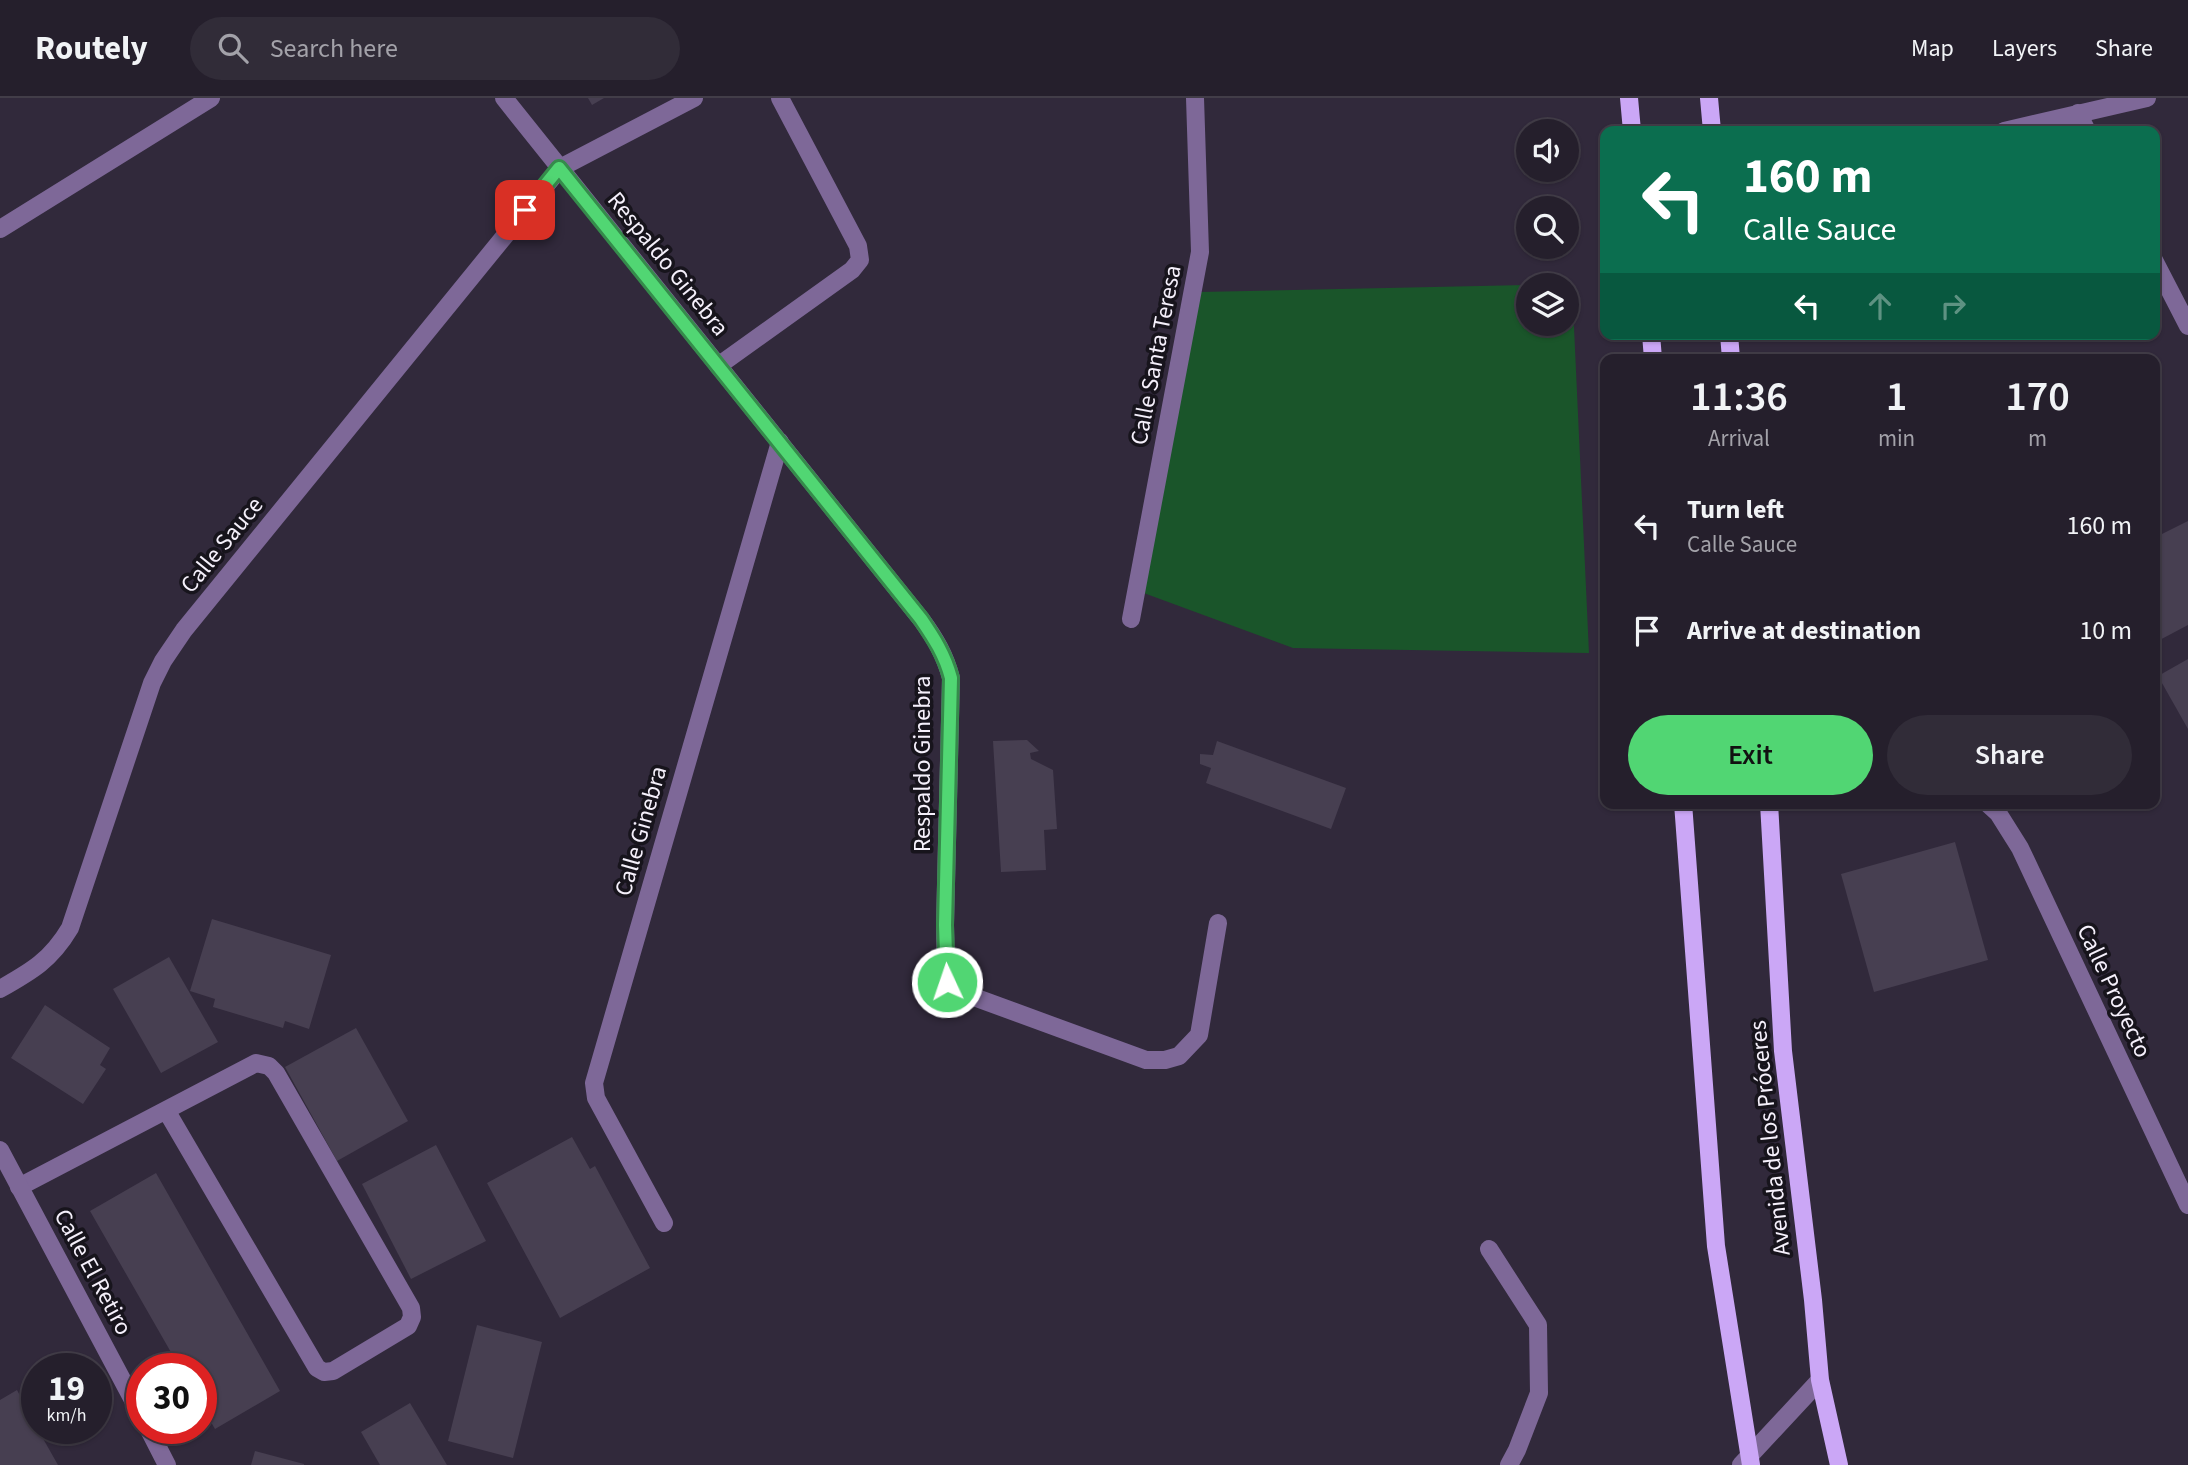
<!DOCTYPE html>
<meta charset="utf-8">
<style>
body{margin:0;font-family:"Source Sans 3",sans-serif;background:#312c38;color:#f1f3f6;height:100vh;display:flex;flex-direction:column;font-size:26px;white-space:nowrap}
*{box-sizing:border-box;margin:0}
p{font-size:23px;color:#a3a2a9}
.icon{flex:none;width:38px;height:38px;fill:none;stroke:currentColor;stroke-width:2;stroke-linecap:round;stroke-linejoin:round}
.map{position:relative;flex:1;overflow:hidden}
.sheet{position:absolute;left:1600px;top:256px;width:560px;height:455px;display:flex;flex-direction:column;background:#251f2c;border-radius:14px;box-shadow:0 2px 5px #0004,0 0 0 2px #423d48}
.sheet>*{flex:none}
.guide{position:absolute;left:1600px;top:28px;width:560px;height:214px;border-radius:14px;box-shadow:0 2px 5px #0004,0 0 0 2px #423d48;background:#0b6e4f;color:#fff;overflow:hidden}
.buttons{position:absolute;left:1516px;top:21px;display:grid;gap:14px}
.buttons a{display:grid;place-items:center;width:63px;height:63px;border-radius:50%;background:#251f2c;box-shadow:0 2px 5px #0004,0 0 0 2px #423d48;font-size:35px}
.speed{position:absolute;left:21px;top:1255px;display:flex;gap:14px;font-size:35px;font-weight:700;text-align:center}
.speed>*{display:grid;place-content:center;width:91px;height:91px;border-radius:50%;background:#251f2c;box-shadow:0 2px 5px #0004,0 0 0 2px #423d48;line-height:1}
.speed small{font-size:18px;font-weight:400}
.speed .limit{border:10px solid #d22;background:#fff;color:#111}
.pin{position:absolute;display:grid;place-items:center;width:60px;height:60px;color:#fff;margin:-30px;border-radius:14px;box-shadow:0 4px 10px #0006}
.me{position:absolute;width:77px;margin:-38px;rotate:357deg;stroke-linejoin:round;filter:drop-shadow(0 0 5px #0008)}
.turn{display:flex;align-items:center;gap:24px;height:147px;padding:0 28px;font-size:32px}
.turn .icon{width:91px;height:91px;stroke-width:2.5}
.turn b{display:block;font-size:49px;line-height:60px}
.lanes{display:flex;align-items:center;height:66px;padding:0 28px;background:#0003;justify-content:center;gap:35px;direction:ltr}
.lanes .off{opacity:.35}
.eta{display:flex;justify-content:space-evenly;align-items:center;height:119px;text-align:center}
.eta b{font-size:42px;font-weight:600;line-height:49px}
.primary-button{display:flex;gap:14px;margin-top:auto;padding:14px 28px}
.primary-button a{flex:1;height:80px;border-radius:42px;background:#51d673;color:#111;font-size:28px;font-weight:600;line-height:80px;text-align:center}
.primary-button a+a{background:#312c38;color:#f1f3f6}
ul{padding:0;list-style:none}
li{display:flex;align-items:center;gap:21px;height:105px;padding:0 28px}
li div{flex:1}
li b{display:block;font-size:26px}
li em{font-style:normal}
header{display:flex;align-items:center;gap:42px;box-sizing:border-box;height:98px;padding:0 35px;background:#251f2c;border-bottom:2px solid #423d48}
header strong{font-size:33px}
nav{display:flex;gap:38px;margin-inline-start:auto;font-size:24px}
.search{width:490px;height:63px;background:#312c38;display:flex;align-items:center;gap:18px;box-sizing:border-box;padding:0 24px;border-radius:38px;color:#a3a2a9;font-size:26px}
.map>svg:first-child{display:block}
.green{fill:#1a552a;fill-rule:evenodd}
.building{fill:#473f51}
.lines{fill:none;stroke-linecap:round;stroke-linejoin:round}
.lane{stroke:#7e6898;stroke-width:18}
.street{stroke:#7e6898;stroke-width:18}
.primary{stroke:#cba7f6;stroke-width:18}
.route-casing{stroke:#358b4b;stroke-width:18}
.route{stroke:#51d673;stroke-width:12}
.labels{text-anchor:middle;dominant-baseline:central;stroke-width:7;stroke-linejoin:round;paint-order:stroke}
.street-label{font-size:24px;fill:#f5f0fb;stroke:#17141c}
</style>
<header>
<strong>Routely</strong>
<div class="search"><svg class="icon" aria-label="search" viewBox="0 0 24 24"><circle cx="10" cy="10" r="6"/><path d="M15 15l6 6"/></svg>Search here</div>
<nav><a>Map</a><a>Layers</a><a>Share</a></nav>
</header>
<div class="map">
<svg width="2188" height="1367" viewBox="0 0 2188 1367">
<rect width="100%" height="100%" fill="#31293b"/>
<path class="green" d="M1572,186L1589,555L1293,550L1141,494L1200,194ZM1528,187H1566V226H1528Z"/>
<g class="building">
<path d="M588,0H604L592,7Z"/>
<path d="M2188,423V527L2154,545V440Z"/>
<path d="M2188,561V631L2158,578Z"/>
<path d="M1027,642L1039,653L1030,655L1031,661L1053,672L1057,731L1044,732L1046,772L1001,774L993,643Z"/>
<path d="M1217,643L1346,690L1331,731L1206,685L1211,670L1200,666V656L1213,657Z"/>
<path d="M1955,744L1988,862L1874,894L1841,776Z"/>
<path d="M212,821L331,857L309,931L285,923L283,930L213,909L215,901L190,893Z"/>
<path d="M169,859L218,944L161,975L113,891Z"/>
<path d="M45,907L110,950L100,967L106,971L83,1006L11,960Z"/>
<path d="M356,930L408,1023L337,1063L285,969Z"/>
<path d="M572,1039L590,1071L595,1068L650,1170L560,1220L487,1085Z"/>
<path d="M436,1047L486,1143L411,1181L362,1086Z"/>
<path d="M156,1075L280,1293L215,1331L201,1307V1270H180L90,1113Z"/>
<path d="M477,1227L542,1244L513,1360L448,1343Z"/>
<path d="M17,1292L37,1330L58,1367H0V1302Z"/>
<path d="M410,1305L447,1367H380L361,1334Z"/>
<path d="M255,1353L304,1366V1367H251Z"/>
</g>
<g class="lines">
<g class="lane">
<path d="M19,1089L256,965L269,968L276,975L411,1210L412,1219L408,1228L333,1273L324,1274L317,1270L166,1012"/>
<path d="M1489,1151L1538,1227L1539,1295L1517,1352L1509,1367"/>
</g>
<g class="street">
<path d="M504,0L921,521C935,540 945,557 951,580L945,827L946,877L947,884L952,891L1146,962H1165L1179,958L1199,937L1218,825"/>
<path d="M2078,15L2087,33"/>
<path d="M2004,33L2147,0"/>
<path d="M0,131L211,0"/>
<path d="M2154,162L2188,228"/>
<path d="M718,268L852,172L860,162L858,148L780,0"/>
<path d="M1131,521L1200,154L1195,0"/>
<path d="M1987,705L1998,715L2020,750L2188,1107"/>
<path d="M0,891C32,873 51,862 70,830L152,585L163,563L184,532L560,70L694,0"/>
<path d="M0,1052L142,1319"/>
<path d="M664,1125L596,1000L594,985L780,344"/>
<path d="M148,1330L167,1367"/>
<path d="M1741,1367L1820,1282"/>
</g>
<g class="primary">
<path d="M1629,0L1632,33"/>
<path d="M1709,0L1712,33"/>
<path d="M1651,236L1653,261"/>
<path d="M1729,236L1731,261"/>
<path d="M1683,705L1716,1148L1751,1367"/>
<path d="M1769,705L1783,953L1813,1202L1820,1282L1839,1367"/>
</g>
</g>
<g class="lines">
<defs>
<path id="route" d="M525,112L559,70L921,521C934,540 945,557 951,580L945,827L947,884"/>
</defs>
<use href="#route" class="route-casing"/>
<use href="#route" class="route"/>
</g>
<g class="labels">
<g class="street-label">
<text transform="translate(668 166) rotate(51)">Respaldo Ginebra</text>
<text transform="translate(1156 257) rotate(-79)">Calle Santa Teresa</text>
<text transform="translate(222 447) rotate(-51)">Calle Sauce</text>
<text transform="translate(922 666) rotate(-90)">Respaldo Ginebra</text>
<text transform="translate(641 733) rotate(-74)">Calle Ginebra</text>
<text transform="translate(2114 893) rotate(65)">Calle Proyecto</text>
<text transform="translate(1770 1040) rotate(-96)">Avenida de los Próceres</text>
<text transform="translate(93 1174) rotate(62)">Calle El Retiro</text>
</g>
</g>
</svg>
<div class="buttons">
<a><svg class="icon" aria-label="sound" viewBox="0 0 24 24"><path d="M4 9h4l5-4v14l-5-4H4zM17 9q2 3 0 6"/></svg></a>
<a><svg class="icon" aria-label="search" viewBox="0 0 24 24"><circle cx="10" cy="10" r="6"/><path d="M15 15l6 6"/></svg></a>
<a><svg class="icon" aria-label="layers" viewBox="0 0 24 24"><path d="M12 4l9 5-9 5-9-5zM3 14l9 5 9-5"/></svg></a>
</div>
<div class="speed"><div>19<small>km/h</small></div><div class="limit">30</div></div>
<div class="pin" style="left:525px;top:112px;background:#d93025"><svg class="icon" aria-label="arrive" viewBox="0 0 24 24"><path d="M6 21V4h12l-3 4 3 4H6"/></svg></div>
<svg class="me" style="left:947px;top:884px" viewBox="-20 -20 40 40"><circle r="17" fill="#51d673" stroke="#fff" stroke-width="3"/><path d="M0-11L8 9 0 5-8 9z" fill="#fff"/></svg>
<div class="guide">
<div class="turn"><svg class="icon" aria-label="left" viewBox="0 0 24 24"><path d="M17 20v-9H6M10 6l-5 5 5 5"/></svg><div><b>160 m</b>Calle Sauce</div></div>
<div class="lanes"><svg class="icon" aria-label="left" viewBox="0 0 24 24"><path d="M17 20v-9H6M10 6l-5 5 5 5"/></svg><svg class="icon off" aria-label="ahead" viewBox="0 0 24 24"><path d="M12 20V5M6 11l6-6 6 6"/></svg><svg class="icon off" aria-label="right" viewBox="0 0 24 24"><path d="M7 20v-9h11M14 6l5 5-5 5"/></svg></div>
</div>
<section class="sheet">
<div class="eta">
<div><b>11:36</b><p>Arrival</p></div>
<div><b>1</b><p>min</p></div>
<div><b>170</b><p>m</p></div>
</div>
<ul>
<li><svg class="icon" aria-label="left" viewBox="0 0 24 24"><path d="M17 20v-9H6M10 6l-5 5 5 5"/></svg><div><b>Turn left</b><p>Calle Sauce</p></div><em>160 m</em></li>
<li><svg class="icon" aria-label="arrive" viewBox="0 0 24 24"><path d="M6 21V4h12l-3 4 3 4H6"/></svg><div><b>Arrive at destination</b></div><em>10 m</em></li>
</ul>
<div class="primary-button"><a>Exit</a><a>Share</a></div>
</section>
</div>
